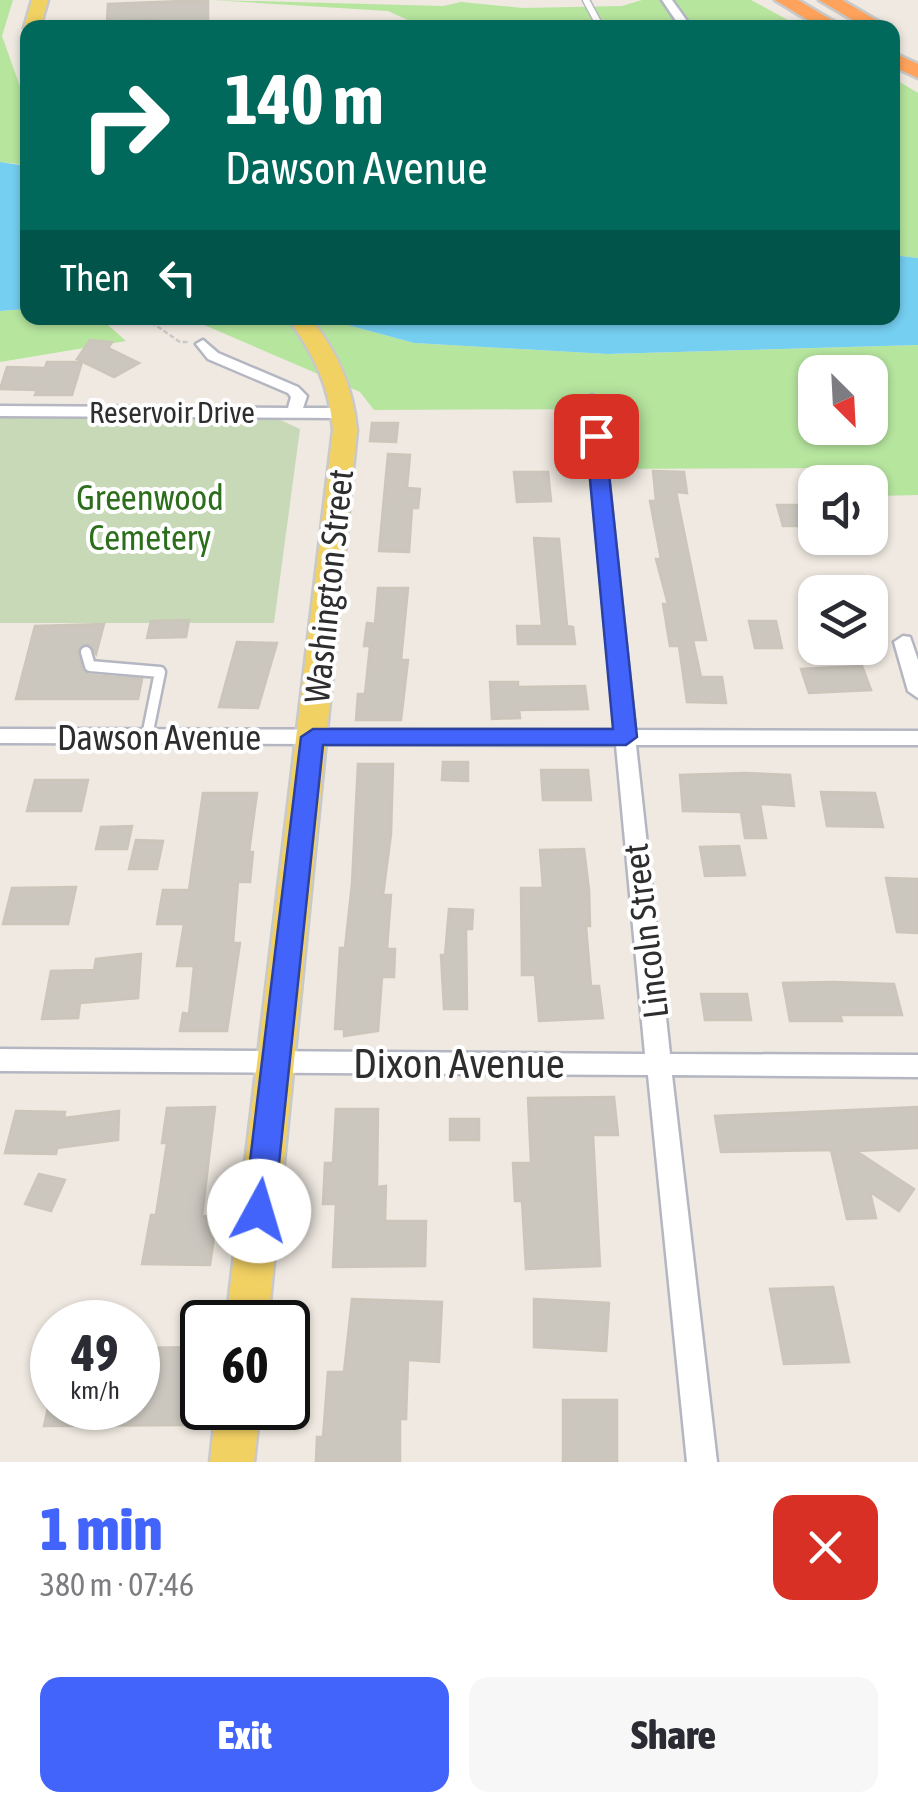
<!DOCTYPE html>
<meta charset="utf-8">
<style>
body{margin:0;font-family:"Asap Condensed",sans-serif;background:#f7f7f7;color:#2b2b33;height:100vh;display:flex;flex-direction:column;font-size:38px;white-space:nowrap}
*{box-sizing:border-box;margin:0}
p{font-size:32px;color:#7c7c81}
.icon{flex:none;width:55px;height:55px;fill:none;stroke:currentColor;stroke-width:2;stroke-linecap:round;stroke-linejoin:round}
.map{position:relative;height:1462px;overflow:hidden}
.details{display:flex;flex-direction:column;background:#fff;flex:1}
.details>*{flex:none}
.hud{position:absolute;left:20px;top:20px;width:880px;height:305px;border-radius:20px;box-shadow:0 2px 8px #0004;background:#00695c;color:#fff;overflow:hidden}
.needle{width:65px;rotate:156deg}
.controls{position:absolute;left:798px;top:355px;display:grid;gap:20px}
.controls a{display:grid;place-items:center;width:90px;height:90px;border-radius:20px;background:#fff;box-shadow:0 2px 8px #0004;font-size:50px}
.speed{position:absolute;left:30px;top:1300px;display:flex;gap:20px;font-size:50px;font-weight:700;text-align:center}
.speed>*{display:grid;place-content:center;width:130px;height:130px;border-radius:50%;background:#fff;box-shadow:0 2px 8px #0004;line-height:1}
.speed small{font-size:25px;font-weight:400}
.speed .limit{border:5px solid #111;border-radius:15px;background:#fff;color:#111}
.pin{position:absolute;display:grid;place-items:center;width:85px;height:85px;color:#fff;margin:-42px;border-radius:20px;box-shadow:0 5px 15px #0006}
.me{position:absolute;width:110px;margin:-55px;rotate:6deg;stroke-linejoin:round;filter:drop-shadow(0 0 8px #0008)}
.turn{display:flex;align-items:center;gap:35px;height:210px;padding:0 40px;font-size:45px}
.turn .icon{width:130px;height:130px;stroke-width:2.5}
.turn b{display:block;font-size:70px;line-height:85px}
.then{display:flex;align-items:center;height:95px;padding:0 40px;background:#0003;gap:20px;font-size:38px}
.round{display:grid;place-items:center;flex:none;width:105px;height:105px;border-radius:20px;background:#f7f7f7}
.headline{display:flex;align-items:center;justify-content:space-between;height:170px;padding:0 40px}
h1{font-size:60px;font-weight:800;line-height:75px;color:#4264fb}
.cta{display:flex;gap:20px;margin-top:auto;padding:20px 40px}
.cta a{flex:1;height:115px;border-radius:20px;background:#4264fb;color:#fff;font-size:40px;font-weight:800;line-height:115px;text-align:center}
.cta a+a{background:#f7f7f7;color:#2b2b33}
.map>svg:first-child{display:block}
.green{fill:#b6e59e;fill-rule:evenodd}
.cemetery{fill:#c8d9b8}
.water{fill:#75cff0}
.building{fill:#cbc7bf;stroke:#cbc5ba;stroke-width:2.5}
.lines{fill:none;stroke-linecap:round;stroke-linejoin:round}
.service-far1-casing{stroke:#b4b7c1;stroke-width:9}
.service-casing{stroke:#b4b7c1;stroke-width:15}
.minor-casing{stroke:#b4b7c1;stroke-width:5}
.primary-casing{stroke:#c9c9c9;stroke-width:5}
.motorway-casing{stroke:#c9c9c9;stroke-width:5}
.path{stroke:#c9c9c9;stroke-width:2.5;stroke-dasharray:5 2.5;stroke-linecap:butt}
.service-far1{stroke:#fff;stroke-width:6}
.service{stroke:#fff;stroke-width:10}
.minor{fill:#fff;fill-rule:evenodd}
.primary{fill:#f2d163;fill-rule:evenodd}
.motorway{fill:#ffa35c;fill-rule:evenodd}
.route{fill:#4264fb;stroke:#2b41a3;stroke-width:2.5}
.labels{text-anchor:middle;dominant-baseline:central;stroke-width:8;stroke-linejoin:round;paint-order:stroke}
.far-street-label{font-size:30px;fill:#2e2e2e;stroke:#fff}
.park-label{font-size:35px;fill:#2c6e1b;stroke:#fff}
.street-label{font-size:35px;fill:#2e2e2e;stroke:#fff}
.near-street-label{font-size:42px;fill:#2e2e2e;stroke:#fff}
</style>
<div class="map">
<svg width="918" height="1462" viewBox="0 0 918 1462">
<rect width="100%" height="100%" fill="#efe9e1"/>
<g class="green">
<path d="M0,0H13L2,36L27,106V165L0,162Z"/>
<path d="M212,0L443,6L461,2L523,8L622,6L642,0H751L801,27L425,28L388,11Z"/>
<path d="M893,78L918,93V258L893,255Z"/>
<path d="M27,309L28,318H100L126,341L0,362V311Z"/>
<path d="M188,318H322L414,343L607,354L918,345V495L876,496L860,468L597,469L589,409L374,410L360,392ZM815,372H870V428H815Z"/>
</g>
<path class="cemetery" d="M0,411H261L300,429L274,623H0Z"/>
<g class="water">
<path d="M0,162L27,166V309L0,311Z"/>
<path d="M893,255L918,258V345L607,354L414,343L322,318H892Z"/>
</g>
<g class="building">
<path d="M208,0V28H156V19L107,22L108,4Z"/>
<path d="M90,340L112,342L108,348L139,363L114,377L77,359Z"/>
<path d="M47,362H82L72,395H35L37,390L0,389L7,367L45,368Z"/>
<path d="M372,423H398L396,442L370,441Z"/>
<path d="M388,454L410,455L407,488L420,489L418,508H412L409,552L379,551Z"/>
<path d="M653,471L684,472L687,493L676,492L706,640H693L701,677H722L726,703L687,702L679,646H670L663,604H668L656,559H661L650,501H656Z"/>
<path d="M514,472H548L551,501L517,502Z"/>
<path d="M777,505H815V526H783Z"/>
<path d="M534,538L559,539L567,626L573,627L575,644H518L517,626H542Z"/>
<path d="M378,588H408L401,660H408L401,720H356L358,694H365L370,646H364L367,623L375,624Z"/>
<path d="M189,620L186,637L147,638L151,621Z"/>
<path d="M749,621H776L782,648H755Z"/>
<path d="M104,624L96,654L89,644L78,649L82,669L89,675L142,679L138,699H16L35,626Z"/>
<path d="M237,642L277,643L258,708L219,707Z"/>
<path d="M862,666L871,690L809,693L801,669Z"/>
<path d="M490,682H518V687L585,686L588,709L519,710L520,718L492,719Z"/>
<path d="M443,762H468V781L442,780Z"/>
<path d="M358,764H393L391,834L383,895H391L387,949H395L394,977H382L378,1031L344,1036V1029H335L340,948H345L352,884Z"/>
<path d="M541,770H588L591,800H543Z"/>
<path d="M745,773L790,775L794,806L760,804L766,838H745L741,812L683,811L680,775Z"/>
<path d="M35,780H88L81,811H27Z"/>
<path d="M821,792L875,793L883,827L827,826Z"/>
<path d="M203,793H257L249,852H253L250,882H238L233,943H240L227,1031H180L183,1013L189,1014L194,966H177L184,924H157L163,890H189Z"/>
<path d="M132,826L127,849H96L101,827Z"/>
<path d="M136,840L163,841L157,869H129Z"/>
<path d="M739,846L745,875L705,876L700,847Z"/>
<path d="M584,849L589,890L590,926H586L591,986H599L603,1018L539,1021L535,975H522L521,888H543L540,850Z"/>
<path d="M886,878L918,879V933L897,932Z"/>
<path d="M76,887L68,924H3L12,888Z"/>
<path d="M449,909L473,910L472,929H466L467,1009H444L441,955H445Z"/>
<path d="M141,954L138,998L80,1003L78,1018L42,1019L51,971L94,970L96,959Z"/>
<path d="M833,982L894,984L902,1015H840L842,1021H790L783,983Z"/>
<path d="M701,994H747L751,1020H705Z"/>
<path d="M614,1097L618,1135H593L600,1266L526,1269L522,1201H515L513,1163H531L528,1098Z"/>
<path d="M215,1107L202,1216H217L210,1265L142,1264L151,1215H156L167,1143H162L167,1108Z"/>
<path d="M918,1107V1148L856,1151L914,1189L899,1211L870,1192L876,1218L847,1219L831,1150L721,1152L715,1116Z"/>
<path d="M336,1109H378L377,1187L386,1186L385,1221H426L425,1266L333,1267L336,1204H323L325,1163H333Z"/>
<path d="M16,1111L65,1112L64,1118L119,1111L118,1140L57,1148L56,1154L5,1153Z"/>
<rect x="450" y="1119" width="29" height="21"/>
<path d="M39,1174L65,1180L51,1211L25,1204Z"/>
<path d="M833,1287L849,1362L784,1364L770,1289Z"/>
<path d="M352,1299L442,1302L439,1362L408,1360L406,1419H400V1462H316L317,1437H323L328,1372H344Z"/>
<path d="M534,1299L609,1303L606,1351L534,1347Z"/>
<path d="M198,1347L189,1425L44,1426L48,1408H138V1348Z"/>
<rect x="563" y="1400" width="54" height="62"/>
</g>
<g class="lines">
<defs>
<path id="service-far1" d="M586,0L601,28"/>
<path id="service" d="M86,652L90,666L160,672L147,736"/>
<g id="minor">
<path d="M662,0H672L692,28H681Z"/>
<path d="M203,340L218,353L298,387L307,396L303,408H344L352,413L344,418L0,416V406L288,408L291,397L288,393L208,359L196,344Z"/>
<path d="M592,395L600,400L635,730L918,731V745H636L670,1054L918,1055V1077L672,1075L717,1462H687L648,1075L0,1071V1049L645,1054L616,745L0,743V729L615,730L584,400Z"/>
<path d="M903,636L910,637L918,660V698L908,691L894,642Z"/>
</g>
<g id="primary">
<path d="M32,0H48L40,28H28V32L24,28Z"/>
<path d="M288,318H310C337,351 353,387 357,430L268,1322H226L333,430C330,386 313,353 288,318Z"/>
<path d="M216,1408H260L254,1462H210Z"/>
</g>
<g id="motorway">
<path d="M775,0H798L845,28H821Z"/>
<path d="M819,0H842L890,28H866Z"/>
<path d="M892,52L918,64V78L892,66Z"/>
</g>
</defs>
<use href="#service-far1" class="service-far1-casing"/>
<use href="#service" class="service-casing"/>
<use href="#minor" class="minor-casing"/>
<use href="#primary" class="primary-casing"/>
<use href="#motorway" class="motorway-casing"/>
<path class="path" d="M145,318L180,342H188"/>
<use href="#service-far1" class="service-far1"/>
<use href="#service" class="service"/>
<use href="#minor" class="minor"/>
<use href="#primary" class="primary"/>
<use href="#motorway" class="motorway"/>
</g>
<path class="route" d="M596,431L605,436L637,737L626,745H323L274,1211L270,1221L259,1225L249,1221L244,1211L301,737L313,729H613L586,436Z"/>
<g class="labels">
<g class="far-street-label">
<text x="172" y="412">Reservoir Drive</text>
</g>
<g class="park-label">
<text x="150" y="497">Greenwood<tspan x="150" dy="40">Cemetery</tspan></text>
</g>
<g class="street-label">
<text transform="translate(328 586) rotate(-84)">Washington Street</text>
<text x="159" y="737">Dawson Avenue</text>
<text transform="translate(645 931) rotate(-97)">Lincoln Street</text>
</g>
<g class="near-street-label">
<text x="459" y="1063">Dixon Avenue</text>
</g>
</g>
</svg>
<div class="controls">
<a><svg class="needle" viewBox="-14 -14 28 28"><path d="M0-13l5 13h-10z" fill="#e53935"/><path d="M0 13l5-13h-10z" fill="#7c7c81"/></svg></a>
<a><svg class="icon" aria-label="sound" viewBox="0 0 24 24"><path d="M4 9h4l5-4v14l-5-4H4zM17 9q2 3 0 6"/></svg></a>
<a><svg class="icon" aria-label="layers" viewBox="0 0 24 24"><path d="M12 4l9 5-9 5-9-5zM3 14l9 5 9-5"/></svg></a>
</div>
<div class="speed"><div>49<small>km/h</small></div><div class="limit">60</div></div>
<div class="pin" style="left:596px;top:436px;background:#d93025"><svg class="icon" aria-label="arrive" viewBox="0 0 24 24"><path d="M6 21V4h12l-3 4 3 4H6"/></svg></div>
<svg class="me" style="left:259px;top:1211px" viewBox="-20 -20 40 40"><circle r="19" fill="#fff"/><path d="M0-13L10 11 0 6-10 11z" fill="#4264fb"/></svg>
<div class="hud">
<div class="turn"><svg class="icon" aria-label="right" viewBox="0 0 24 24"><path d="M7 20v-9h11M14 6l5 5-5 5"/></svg><div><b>140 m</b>Dawson Avenue</div></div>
<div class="then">Then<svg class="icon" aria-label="left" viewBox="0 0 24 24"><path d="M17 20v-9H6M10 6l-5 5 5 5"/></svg></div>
</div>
</div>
<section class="details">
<div class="headline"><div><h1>1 min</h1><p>380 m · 07:46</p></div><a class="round" style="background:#d93025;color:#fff"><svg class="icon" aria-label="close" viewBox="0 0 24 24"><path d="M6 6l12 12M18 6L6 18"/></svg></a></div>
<div class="cta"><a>Exit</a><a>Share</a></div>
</section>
